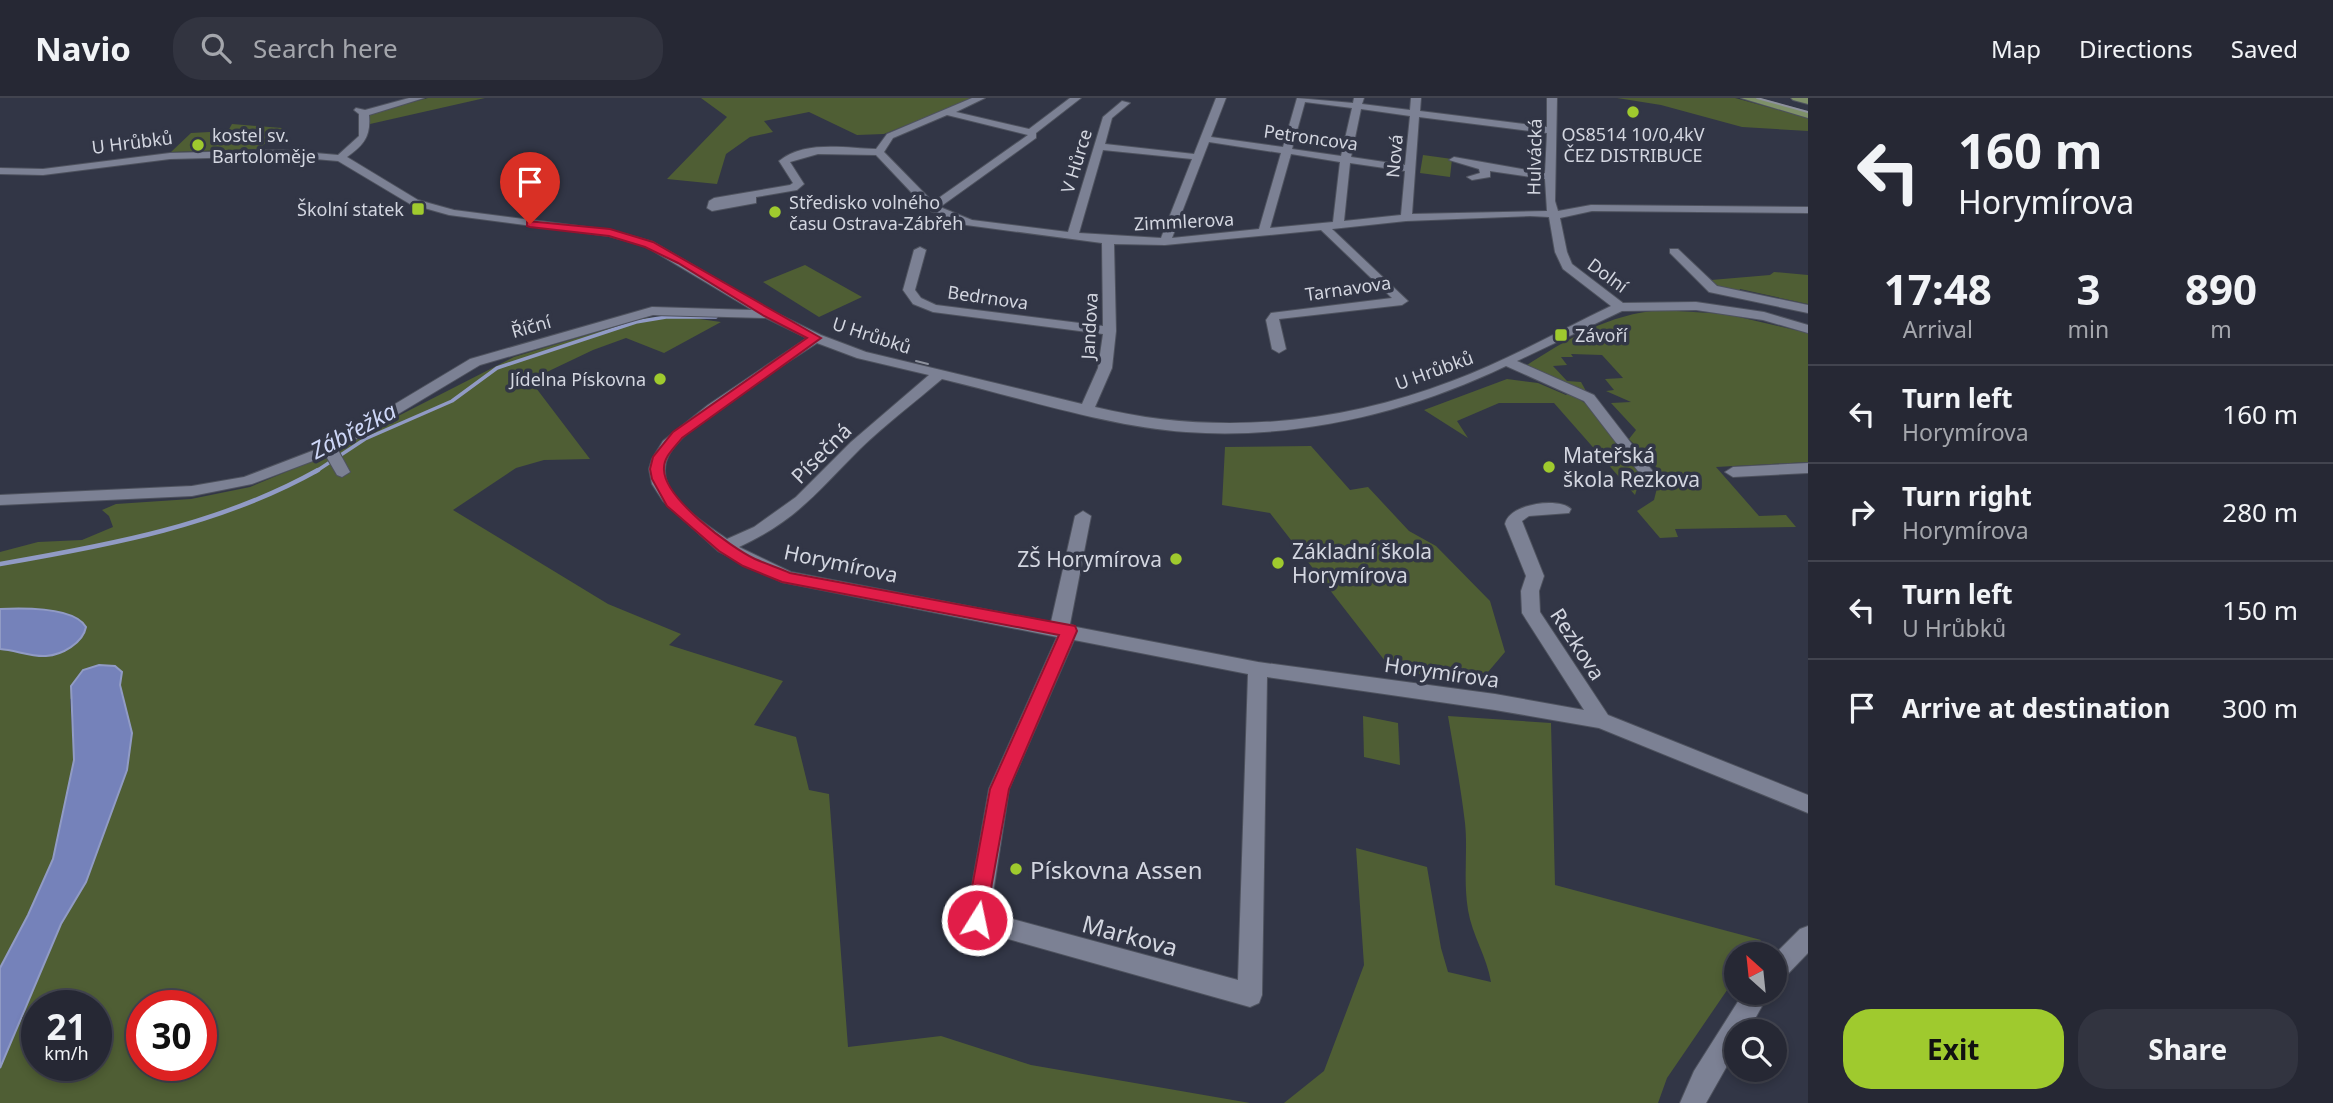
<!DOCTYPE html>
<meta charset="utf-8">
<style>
body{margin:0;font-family:"Noto Sans",sans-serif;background:#323440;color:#f1f3f6;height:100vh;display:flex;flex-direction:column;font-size:26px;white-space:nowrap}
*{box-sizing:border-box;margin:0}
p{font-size:23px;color:#a4a6ac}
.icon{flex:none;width:38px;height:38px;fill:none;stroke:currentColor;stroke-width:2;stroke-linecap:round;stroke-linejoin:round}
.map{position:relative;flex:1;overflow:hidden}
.side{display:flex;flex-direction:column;background:#262834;width:525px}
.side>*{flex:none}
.guide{background:#262834;color:#f1f3f6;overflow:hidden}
.needle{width:46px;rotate:333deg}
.controls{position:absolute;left:1724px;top:844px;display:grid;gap:14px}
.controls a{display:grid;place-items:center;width:63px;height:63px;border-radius:50%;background:#262834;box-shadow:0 4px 10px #0003,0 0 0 2px #42444f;font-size:35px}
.speed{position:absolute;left:21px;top:892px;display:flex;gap:14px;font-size:35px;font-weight:700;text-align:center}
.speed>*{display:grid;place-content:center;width:91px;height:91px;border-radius:50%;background:#262834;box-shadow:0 4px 10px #0003,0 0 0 2px #42444f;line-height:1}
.speed small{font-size:18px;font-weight:400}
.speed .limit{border:10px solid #d22;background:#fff;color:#111}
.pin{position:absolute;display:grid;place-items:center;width:60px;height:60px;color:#fff;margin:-72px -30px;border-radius:50% 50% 50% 0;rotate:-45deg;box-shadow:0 0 7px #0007}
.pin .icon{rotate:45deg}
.me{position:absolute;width:77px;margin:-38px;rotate:10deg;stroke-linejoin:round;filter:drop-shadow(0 0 5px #0008)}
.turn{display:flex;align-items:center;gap:24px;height:147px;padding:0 35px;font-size:32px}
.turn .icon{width:91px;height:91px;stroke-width:2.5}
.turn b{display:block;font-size:49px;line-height:60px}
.eta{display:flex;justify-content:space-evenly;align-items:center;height:119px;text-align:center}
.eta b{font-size:42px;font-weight:700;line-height:49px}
.cta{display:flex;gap:14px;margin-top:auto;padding:14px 35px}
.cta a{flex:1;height:80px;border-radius:28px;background:#9fca2e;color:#111;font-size:28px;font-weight:700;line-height:80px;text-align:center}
.cta a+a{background:#323440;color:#f1f3f6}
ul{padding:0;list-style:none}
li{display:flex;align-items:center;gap:21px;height:98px;padding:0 35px;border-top:2px solid #42444f}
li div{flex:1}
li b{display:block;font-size:26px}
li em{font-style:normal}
header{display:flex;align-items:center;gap:42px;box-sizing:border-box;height:98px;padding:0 35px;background:#262834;border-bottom:2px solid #42444f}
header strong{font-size:33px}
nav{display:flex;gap:38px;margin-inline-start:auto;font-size:24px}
.search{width:490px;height:63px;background:#323440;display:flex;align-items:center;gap:18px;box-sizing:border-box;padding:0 24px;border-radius:28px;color:#a4a6ac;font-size:26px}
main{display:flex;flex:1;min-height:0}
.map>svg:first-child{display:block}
.green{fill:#4f5e34;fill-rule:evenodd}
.water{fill:#7582ba;stroke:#919bc5;stroke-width:2}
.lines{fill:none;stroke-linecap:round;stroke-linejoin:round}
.stream-far1{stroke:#919bc5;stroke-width:3.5}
.stream{stroke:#919bc5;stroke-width:4.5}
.minor-casing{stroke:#4e525e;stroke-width:2}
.major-casing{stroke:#4e525e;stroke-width:2}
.minor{fill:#7c8194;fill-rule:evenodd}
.major{fill:#7e9069;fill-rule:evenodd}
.tram{stroke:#8d919d;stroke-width:2}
.route{fill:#e11d48;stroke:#92132f;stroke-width:2}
.poi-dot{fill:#9fca2e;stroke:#323646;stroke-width:2.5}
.labels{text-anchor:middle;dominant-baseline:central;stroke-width:7;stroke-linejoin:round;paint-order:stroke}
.far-poi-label{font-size:18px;fill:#d3d6e0;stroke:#323646;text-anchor:start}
.far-street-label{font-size:18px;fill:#d3d6e0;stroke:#323646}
.street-label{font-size:21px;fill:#d3d6e0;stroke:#323646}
.poi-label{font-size:21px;fill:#d3d6e0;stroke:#323646;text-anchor:start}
.water-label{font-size:23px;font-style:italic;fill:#ced7f7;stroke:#323646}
.near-poi-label{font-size:24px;fill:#d3d6e0;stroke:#323646;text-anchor:start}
.near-street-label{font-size:24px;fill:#d3d6e0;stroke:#323646}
</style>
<header>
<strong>Navio</strong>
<div class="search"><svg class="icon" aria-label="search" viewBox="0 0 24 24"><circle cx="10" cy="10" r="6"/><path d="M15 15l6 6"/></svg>Search here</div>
<nav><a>Map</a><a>Directions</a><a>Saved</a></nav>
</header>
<main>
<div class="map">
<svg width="1808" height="1005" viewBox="0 0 1808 1005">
<rect width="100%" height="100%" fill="#323646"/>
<g class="green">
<path d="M428,0H485L370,26L368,16Z"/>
<path d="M701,0H975L884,36L857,37L809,14L764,23L773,34L750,39L726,56L717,86L667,81L727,19Z"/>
<path d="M1617,0H1735L1808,20V33L1742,29L1661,7Z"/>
<path d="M232,26L282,30L259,51L171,54L191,35L228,33Z"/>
<path d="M1423,57L1452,61L1450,79L1420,75Z"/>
<path d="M805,167L862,199L819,219L763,184Z"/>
<path d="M1774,174L1808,177V206L1740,191L1739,194L1721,191L1711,182L1770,177Z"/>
<path d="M1661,212L1726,216L1808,235V364L1716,369L1759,418L1786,417L1796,429L1675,431L1678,439L1660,440L1637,413L1654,402L1661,374L1629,341L1636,332L1611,305L1631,304L1606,293L1614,292L1605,281L1623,280L1602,257L1571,256L1573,259H1561L1567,267L1553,268L1567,283L1581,284L1586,293L1524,269C1567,241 1609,216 1661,212Z"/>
<path d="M671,217L721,224L664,255L626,240L593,252L530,282L590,361L544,362L516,370L453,412L608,506L681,536L669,547L783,583L754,627L796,639L809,692L829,696L848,949L941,938L1031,967L1250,1005H0V970L61,826L86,784L124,599L120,587L70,601L74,662L53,761L28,817L0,870V551L8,552L68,516L0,511V454L38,444L82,442L113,429L109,418L102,412L116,406L191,401L250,389L298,369L514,259L640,221ZM37,908H96V968H37ZM142,908H201V968H142Z"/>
<path d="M1507,281L1538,285L1566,297L1569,295L1590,308L1642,375L1635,397L1554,305H1499L1457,323L1468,340L1424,312Z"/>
<path d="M1311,348L1350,392L1368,389L1409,433L1436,448L1490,503L1505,554L1488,574L1464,582L1392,572L1270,415L1222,407L1225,349Z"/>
<path d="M1363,618L1398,625L1400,667L1364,659Z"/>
<path d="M1448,618L1551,625L1555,787L1761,842L1752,856H1736V879L1667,980L1658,1005H1284L1324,973L1364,867L1356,750L1427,769L1441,850L1448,874L1491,884C1487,859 1472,837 1468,812C1463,781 1468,753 1465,725C1461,690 1454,654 1448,618Z"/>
</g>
<g class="water">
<path d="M0,511C22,510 74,509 86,529C83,545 62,557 46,558C31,559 15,552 0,551Z"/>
<path d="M99,567L115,568L122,574L120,587L132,635L127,672L86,784L61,826L0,970V870L28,817L53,761L74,662L71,588L83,572Z"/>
</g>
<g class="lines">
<path class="stream-far1" d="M315,374L365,341L452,303L497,270L636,224L666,219H716"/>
<path class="stream" d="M0,466C110,447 220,427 318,372"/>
<defs>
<g id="minor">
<path d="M409,0H424L369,17C371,38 364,47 347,59L418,102L454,112L610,132L653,144L772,213L821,237L866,254L1082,306L1098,270L1103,236L933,214L913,206L903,192L914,152L920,149L926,152L915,192L921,200L936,207L1103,228L1102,145L966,127L928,112L876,57L818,56L790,64L804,86L797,92L756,99V105L712,113L707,110L709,103L714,100L790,87L793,85L779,63C804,42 846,50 876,51L887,36L972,0H985L956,14L1029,31L1070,0H1081L1036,35V40L940,109L972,122L1068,134L1103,19L1122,3L1130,5L1112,20L1105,46L1194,56L1216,0H1226L1211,39L1283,49L1297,0L1353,5L1354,0H1364L1362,6L1410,12L1411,0H1421L1420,13L1547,29V0H1557L1555,103L1558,113L1591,107L1808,109V115L1592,113L1560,120L1567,154L1572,166L1623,205L1696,204L1764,214L1808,227V235L1763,222L1696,212L1622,213L1517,263L1594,297L1651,371L1654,374L1651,377H1641L1584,303L1506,268C1408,315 1296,342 1186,334C1109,329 1018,299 942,281C915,304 886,326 860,351C818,393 796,423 739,449L791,474L1051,524L1075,418L1083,413L1091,418L1070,526L1076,529L1258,564L1495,596L1584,612L1522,515L1521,493L1526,478L1505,426C1509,405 1560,399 1571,411L1569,415L1529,418L1522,423L1544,478L1539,493L1540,514L1608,617L1808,697V715L1599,630L1495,612L1267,579L1262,897L1259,905L1250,909L969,830L966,822L989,691L1057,539L782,484L718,453L663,403L652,386L649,371L652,361L663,343L708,307L807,240L766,220L653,217L480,267L338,352L350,374L342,379L337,377L326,358L252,386L192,398L0,407V397L192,388L244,379L325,348L470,261L652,209L752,212L645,148L609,138L449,117L410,106L338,63L280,58L170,61L43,77L0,76V70L43,71L170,55L280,52L338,57L359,38V16L354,12L356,10L365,12ZM1305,4L1352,10L1341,58L1292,51ZM1361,11L1410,18L1405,67L1351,59ZM947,17L1028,37L933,104L884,54L893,40ZM1419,19L1547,35L1545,75L1454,59L1449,62L1479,71L1480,75L1467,79L1472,82L1490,79V73L1545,81L1547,113L1412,116ZM1209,44L1281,55L1259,131L1172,140ZM1103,52L1192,61L1161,140L1079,135ZM1291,56L1340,64L1333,124L1270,130ZM1350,65L1405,73L1401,117L1344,123ZM1530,118L1549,119L1555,154L1563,171L1611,208C1559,233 1506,263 1452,283C1338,327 1214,338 1095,309L1112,270L1116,233L1114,146L1165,147L1321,132L1392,200L1271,215L1266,222L1272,251L1279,255L1286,251L1279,221L1402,207L1408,203L1332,131L1406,123ZM817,245L857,260L929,277L851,344L796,399L754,429L727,441C707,427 673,406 666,381C664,372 665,363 670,355C690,322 782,269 817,245ZM1074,542L1248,576L1238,882L990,815L1009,691Z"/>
<path d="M1670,151H1678L1717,188L1808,207V215L1709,194L1670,155Z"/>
<path d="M1808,365V375L1733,379L1725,374L1733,369Z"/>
<path d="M1808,828V855L1782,882L1774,885V857L1800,831Z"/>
<path d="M1744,894H1770L1748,933H1736V952L1706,1005H1680L1694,973Z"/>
</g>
<g id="major">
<path d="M1741,0H1756L1808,14V20Z"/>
<path d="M1791,0H1808V6L1793,2Z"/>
</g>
</defs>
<use href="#minor" class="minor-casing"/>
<use href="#major" class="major-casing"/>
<use href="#minor" class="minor"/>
<use href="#major" class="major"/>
<g class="tram">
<path d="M1757,0L1808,14"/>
<path d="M916,263L928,266"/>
</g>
</g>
<path class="route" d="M527,123L610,131L653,144L821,240L682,340C675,349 663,359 664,372C665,401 730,449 755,461C766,466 779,470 790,475L1075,528L1077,533L1009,691L984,829L977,832L969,829L966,822L990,691L1059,537L782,484L743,468L719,453L667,408L652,381L650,371L653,359L673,334L807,240L764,218L678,165L645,149L609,138L530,129L527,128Z"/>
<g class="poi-dot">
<circle cx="1633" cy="14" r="7"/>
<circle cx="198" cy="47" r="7"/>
<rect x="411" y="104" width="14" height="14" rx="3.5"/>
<circle cx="775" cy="114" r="7"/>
<rect x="1554" y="230" width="14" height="14" rx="3.5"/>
<circle cx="660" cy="281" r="7"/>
<circle cx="1549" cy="369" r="7"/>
<circle cx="1176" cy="461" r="7"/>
<circle cx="1278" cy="465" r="7"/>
<circle cx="1016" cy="771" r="7"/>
</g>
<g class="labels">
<g class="far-poi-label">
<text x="1633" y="36" text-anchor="middle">OS8514 10/0,4kV<tspan x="1633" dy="21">ČEZ DISTRIBUCE</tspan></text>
<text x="212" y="37">kostel sv.<tspan x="212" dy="21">Bartoloměje</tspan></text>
<text x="789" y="104">Středisko volného<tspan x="789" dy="21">času Ostrava-Zábřeh</tspan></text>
<text x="404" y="111" text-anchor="end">Školní statek</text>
<text x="1575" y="237">Závoří</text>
<text x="646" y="281" text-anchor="end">Jídelna Pískovna</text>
</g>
<g class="far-street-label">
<text transform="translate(1311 39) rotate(8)">Petroncova</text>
<text transform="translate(132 44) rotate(-7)">U Hrůbků</text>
<text transform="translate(1394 58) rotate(-85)">Nová</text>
<text transform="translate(1534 59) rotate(-89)">Hulvácká</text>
<text transform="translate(1076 63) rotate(-73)">V Hůrce</text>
<text transform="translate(1184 123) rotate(-3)">Zimmlerova</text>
<text transform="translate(1608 177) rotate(36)">Dolní</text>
<text transform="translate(1348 190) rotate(-8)">Tarnavova</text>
<text transform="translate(988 199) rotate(8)">Bedrnova</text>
<text transform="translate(531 228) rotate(-16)">Říční</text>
<text transform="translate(1089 228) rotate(-87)">Jandova</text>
<text transform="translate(872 237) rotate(18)">U Hrůbků</text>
<text transform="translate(1434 272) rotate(-20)">U Hrůbků</text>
</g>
<g class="street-label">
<text transform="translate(821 355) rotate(-45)">Písečná</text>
<text transform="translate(841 465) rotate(12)">Horymírova</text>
<text transform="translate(1578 546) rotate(57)">Rezkova</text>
<text transform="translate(1442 574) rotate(8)">Horymírova</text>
</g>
<g class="poi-label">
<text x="1563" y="357">Mateřská<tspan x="1563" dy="24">škola Rezkova</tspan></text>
<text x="1292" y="453">Základní škola<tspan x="1292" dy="24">Horymírova</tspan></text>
<text x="1162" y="461" text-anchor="end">ZŠ Horymírova</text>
</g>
<g class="water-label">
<text transform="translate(353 332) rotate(-28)">Zábřežka</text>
</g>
<g class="near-poi-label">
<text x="1030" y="771">Pískovna Assen</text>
</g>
<g class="near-street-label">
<text transform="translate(1130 837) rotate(15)">Markova</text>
</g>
</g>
</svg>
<div class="controls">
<a><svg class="needle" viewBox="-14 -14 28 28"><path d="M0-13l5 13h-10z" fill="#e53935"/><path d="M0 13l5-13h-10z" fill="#a4a6ac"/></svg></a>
<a><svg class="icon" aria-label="search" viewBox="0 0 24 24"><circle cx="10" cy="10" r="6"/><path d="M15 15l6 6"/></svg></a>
</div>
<div class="speed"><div>21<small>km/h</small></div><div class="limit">30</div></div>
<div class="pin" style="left:530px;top:126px;background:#d93025"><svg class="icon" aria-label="arrive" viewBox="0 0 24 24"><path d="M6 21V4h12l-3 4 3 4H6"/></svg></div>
<svg class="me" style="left:977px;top:822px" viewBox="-20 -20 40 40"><circle r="17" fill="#e11d48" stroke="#fff" stroke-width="3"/><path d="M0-11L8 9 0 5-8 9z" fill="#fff"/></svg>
</div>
<section class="side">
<div class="guide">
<div class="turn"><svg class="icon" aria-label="left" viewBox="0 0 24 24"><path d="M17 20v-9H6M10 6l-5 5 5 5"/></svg><div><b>160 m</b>Horymírova</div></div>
</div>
<div class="eta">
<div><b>17:48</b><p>Arrival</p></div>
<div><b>3</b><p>min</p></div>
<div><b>890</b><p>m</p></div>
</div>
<ul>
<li><svg class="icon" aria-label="left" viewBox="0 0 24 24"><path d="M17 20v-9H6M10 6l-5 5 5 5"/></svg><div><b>Turn left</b><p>Horymírova</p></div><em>160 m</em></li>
<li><svg class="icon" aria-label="right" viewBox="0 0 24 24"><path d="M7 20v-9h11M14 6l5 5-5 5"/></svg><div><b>Turn right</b><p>Horymírova</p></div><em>280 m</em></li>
<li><svg class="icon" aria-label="left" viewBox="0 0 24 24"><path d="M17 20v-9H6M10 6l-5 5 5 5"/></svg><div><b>Turn left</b><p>U Hrůbků</p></div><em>150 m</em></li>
<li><svg class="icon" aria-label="arrive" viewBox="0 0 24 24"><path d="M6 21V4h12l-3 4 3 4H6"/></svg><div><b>Arrive at destination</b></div><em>300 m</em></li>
</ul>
<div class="cta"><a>Exit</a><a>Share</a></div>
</section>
</main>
